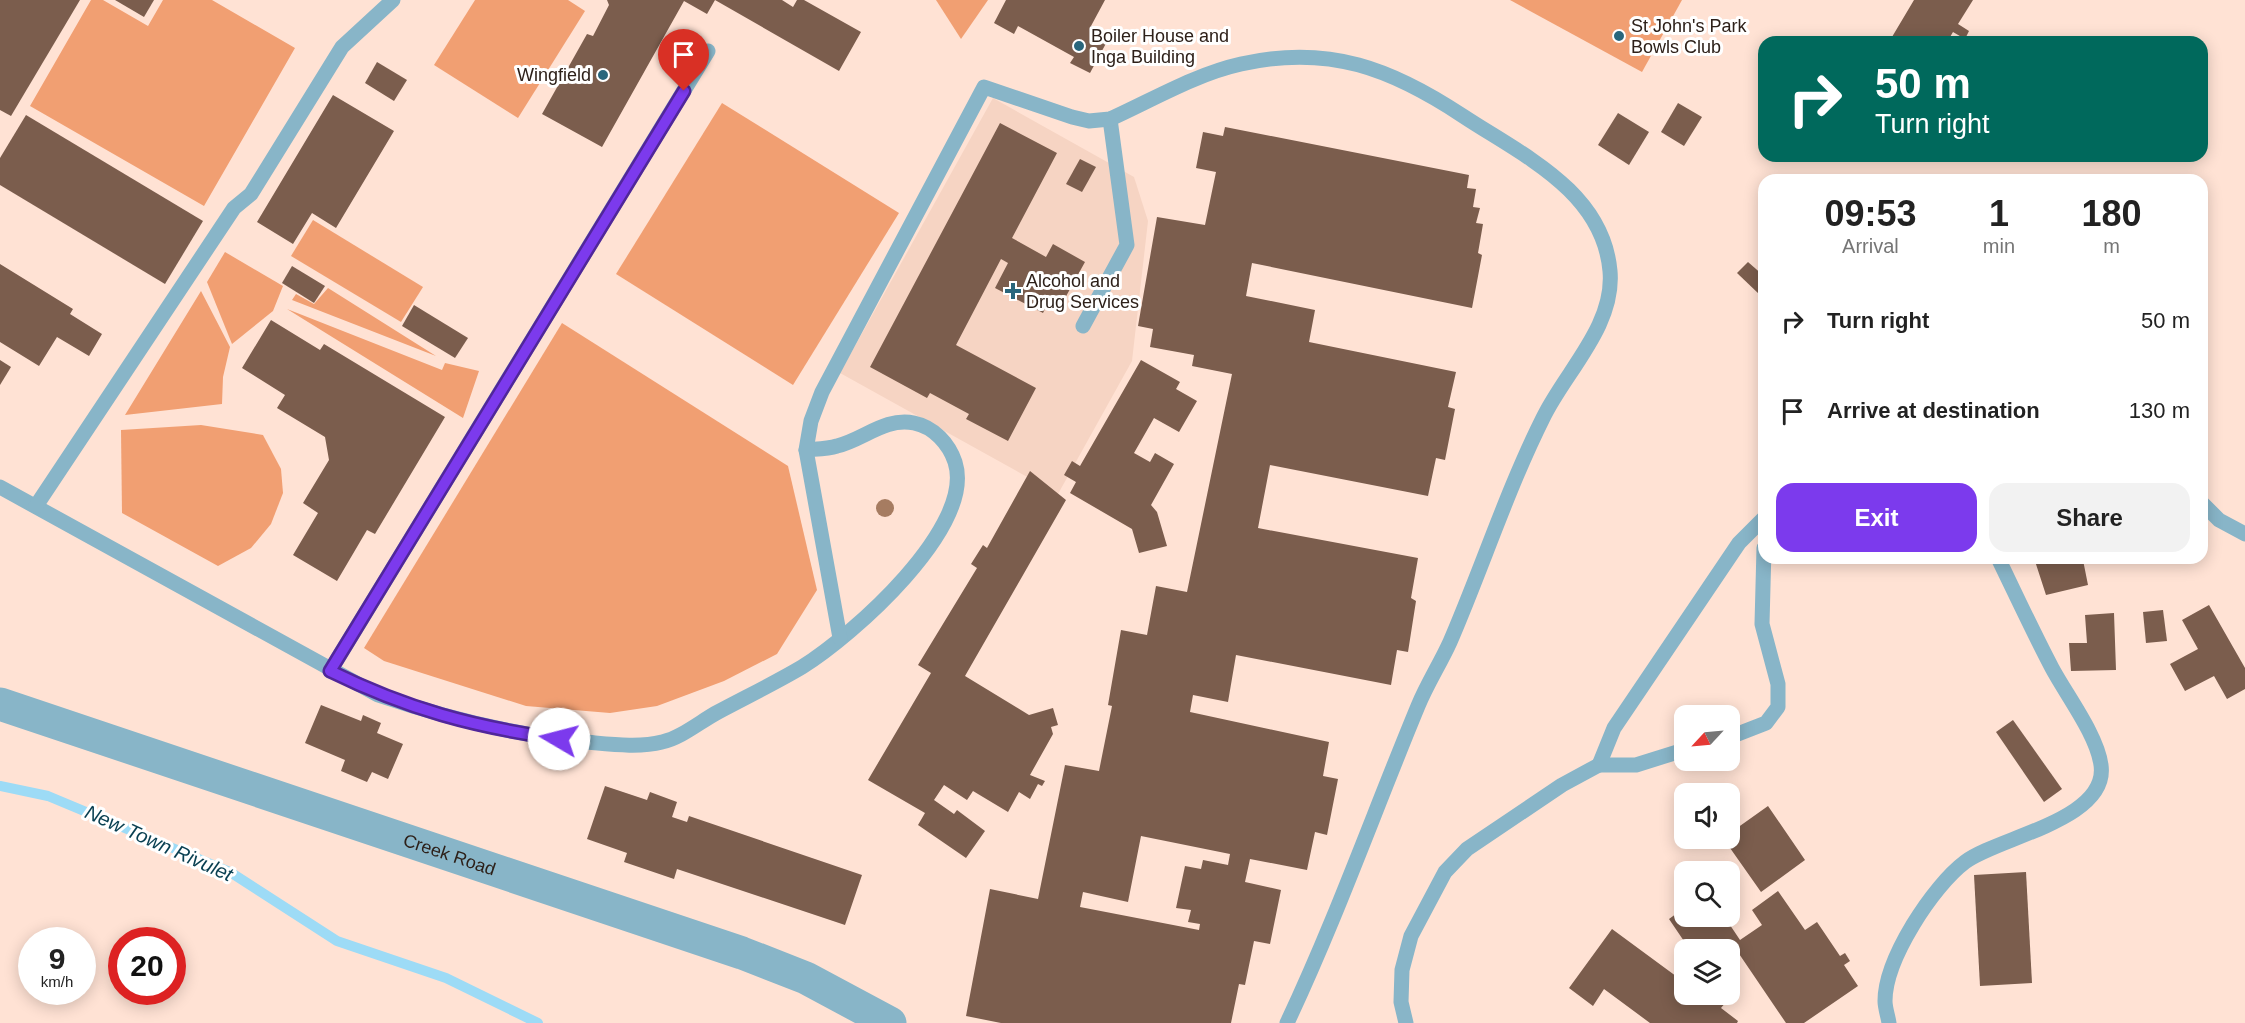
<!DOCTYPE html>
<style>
body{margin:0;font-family:Arial,sans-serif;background:#f2f2f2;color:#222;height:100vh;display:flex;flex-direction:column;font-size:22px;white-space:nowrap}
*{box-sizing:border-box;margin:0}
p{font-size:20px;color:#767676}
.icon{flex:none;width:33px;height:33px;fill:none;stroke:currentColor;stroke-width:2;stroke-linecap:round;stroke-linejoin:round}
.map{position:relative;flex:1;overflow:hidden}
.side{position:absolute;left:1758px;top:174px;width:450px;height:390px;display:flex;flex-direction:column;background:#fff;border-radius:18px;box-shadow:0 3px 15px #0003}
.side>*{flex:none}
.banner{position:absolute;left:1758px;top:36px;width:450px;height:126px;border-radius:18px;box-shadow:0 3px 15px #0003;background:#00695c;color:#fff;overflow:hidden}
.needle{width:39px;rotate:244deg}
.controls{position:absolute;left:1674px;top:705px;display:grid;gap:12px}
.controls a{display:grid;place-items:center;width:66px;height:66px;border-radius:12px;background:#fff;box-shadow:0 3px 15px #0003;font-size:30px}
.speed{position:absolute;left:18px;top:927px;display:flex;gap:12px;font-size:30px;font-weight:700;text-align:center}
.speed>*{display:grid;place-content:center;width:78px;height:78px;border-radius:50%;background:#fff;box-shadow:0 3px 15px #0003;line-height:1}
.speed small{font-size:15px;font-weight:400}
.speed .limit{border:9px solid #d22;background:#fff;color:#111}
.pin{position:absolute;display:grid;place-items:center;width:51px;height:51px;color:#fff;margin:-62px -26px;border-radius:50% 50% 50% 0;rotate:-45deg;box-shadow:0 0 6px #0007}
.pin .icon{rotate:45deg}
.me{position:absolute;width:66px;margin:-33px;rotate:278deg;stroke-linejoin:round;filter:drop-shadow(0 0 4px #0008)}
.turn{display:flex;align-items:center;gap:21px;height:126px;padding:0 18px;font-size:27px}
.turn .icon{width:78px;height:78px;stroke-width:2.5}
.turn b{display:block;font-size:42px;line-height:51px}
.eta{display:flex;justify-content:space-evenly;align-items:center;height:102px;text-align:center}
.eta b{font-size:36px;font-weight:600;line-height:42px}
.action{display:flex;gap:12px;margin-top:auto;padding:12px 18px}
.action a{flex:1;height:69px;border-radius:18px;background:#7c3aed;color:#fff;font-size:24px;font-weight:600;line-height:69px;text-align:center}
.action a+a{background:#f2f2f2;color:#222}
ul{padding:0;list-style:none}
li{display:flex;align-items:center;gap:18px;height:90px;padding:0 18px}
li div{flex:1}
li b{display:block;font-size:22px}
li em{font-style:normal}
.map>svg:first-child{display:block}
.built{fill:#f6d4c3}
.green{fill:#f19f72}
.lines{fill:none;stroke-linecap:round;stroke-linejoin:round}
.stream{stroke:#9ddbf6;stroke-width:10}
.building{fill:#7b5d4d;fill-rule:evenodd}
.service{stroke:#88b5c8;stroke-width:15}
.tertiary{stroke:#88b5c8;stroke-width:33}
.tree{fill:#a67c61}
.route-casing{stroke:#51269a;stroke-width:15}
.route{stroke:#7c3aed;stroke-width:10}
.poi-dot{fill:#29667c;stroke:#fff;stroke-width:2}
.labels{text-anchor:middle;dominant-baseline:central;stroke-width:6;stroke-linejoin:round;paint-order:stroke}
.poi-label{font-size:18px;fill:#2d2019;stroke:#fff;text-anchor:start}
.street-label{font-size:18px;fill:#2d2019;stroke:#fff}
.water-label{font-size:20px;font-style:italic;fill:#093f51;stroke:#fff}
</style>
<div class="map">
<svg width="2245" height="1023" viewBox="0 0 2245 1023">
<rect width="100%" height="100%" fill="#ffe2d4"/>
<path class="built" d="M993,98L1134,177L1148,221L1132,361L1058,494L840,373Z"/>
<g class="green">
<path d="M91,0H103L148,26L163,0H212L295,48L204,206L30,106Z"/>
<path d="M475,0H568L585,11L518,118L434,65Z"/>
<path d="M936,0H988L961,39Z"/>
<path d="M1510,0H1682L1642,72Z"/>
<path d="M722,103L899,213L793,385L616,274Z"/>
<path d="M313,220L423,287L401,322L291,256Z"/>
<path d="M225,252L283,286L273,311L232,344L207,282Z"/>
<path d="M328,288L436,356L292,300L296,294L314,304Z"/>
<path d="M201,291L230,347L223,377L222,404L125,415Z"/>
<path d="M287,309L442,370L445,363L479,371L463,418Z"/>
<path d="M562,323L788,466L817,590L777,654L724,681L657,706L610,713L526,706L384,661L364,648Z"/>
<path d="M201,425L263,435L281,469L283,493L271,524L251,548L218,566L122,513L121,430Z"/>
</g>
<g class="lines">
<path class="stream" d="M0,786L48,796L230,872L337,941L446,978L538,1023"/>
</g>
<g class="building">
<path d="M0,0H80L11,116L0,110Z"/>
<path d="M115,0H154L144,17Z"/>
<path d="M607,0H715L707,14L684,1L602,147L542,114L587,34L593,36L609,5Z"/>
<path d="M715,0H782L793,7L797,0H804L861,32L839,71Z"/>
<path d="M1006,0H1105L1091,26L1110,36L1090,73L1070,63L1074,57L1018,26L1014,34L994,23Z"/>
<path d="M1914,0H1973L1958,24L1969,31L1965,39L1953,32L1947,42H1889Z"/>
<path d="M377,62L407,80L394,101L365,83Z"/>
<path d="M333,95L394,131L336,228L312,213L293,244L257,222Z"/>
<path d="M1678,103L1702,117L1684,146L1661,132Z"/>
<path d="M1618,113L1649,132L1629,165L1598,145Z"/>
<path d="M26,115L203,221L165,284L0,185V158Z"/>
<path d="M1000,123L1057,153L1012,238L1046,257L1053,244L1085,262L1059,309L1048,303L1043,313L995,288L1008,263L1001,259L956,345L1036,388L1008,441L966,419L969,414L930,393L927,398L870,367Z"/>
<path d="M1225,127L1469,175L1467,188L1476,189L1473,207L1480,208L1476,223L1483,224L1478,253L1482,255L1472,308L1252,263L1246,296L1315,310L1309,342L1456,372L1448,407L1455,409L1445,460L1436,458L1428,496L1270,465L1258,528L1418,558L1411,598L1416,601L1408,652L1397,650L1391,685L1236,655L1228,702L1193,695L1190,712L1329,742L1323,776L1338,779L1327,835L1315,832L1307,870L1250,859L1245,882L1281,890L1270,944L1254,941L1245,985L1239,984L1231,1023H1001L966,1016L990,889L1038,899L1065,765L1099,771L1112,706L1108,705L1121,630L1147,635L1156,586L1187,592L1232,374L1192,366L1194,355L1150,347L1153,329L1138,326L1157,217L1205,225L1216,172L1196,168L1203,132L1223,136ZM1141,836L1230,854L1228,865L1203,860L1201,869L1185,866L1176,908L1191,910L1188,922L1200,924L1199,930L1080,907L1083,892L1128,902Z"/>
<path d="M1080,159L1096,167L1082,192L1066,184Z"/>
<path d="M1748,262L1764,276V291L1760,295L1737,273Z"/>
<path d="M0,264L73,309L70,314L102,334L89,356L57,337L39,366L0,342Z"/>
<path d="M292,266L325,286L314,303L282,283Z"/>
<path d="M414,305L468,338L455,358L402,326Z"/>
<path d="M271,320L320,350L324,344L445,417L375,534L367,530L337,581L293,555L318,513L303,503L329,460L325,437L277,408L285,395L242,368Z"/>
<path d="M0,360L11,367L0,385Z"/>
<path d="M1141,360L1180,382L1176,389L1197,401L1179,432L1154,418L1134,453L1150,462L1155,453L1174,464L1151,505L1157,512L1167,546L1139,553L1132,529L1070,493L1076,482L1064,475L1072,461L1080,466Z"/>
<path d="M1030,471L1066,500L965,676L1029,715L1053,708L1058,725L1051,727L1053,734L1030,775L1045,781L1042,786L1038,784L1030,799L1019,792L1008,812L973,791L967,800L944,785L934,800L954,814L957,810L985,831L966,858L918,825L925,813L868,780L931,673L918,665L977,568L971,564L983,545L987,548Z"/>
<path d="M2034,558H2087L2083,560L2088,585L2046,595Z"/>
<path d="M2209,605L2245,668V689L2227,699L2214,676L2185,691L2170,664L2198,649L2182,620Z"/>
<path d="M2163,610L2167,641L2146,643L2143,612Z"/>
<path d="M2114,613L2116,670L2071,671L2069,643H2087L2085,615Z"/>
<path d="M321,705L361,721L363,715L381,723L377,733L403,744L388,779L372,772L367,782L341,771L345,760L305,743Z"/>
<path d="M2013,720L2062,789L2044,802L1996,732Z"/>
<path d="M605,786L647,800L650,792L677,802L672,817L687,822L689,816L862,875L845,925L677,869L674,879L624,862L627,853L587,839Z"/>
<path d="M1768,806L1805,860L1761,892L1723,838H1730V833Z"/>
<path d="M1706,861L1713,872H1690Z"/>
<path d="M2026,872L2032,983L1980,986L1974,875Z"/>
<path d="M1778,891L1805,930L1817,922L1840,956L1845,953L1850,961L1844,965L1858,986L1804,1023H1786L1729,939L1714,950H1690L1669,919L1684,908V916H1724L1740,940L1762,925L1752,910Z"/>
<path d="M1730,896L1738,908L1730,915Z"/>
<path d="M1612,929L1684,982V994H1717L1726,1002L1721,1008L1738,1021L1737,1023H1650L1604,989L1593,1006L1569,988Z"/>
</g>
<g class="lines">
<g class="service">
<path d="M1083,326L1127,245L1110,119"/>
<path d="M0,487L378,695C446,718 514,735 585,742C609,744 639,748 662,742C681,738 701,721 718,712C746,697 775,683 802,667C852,636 976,527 955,462C949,444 934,427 914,423C885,417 863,440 837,446C827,449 816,449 806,450"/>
<path d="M2202,503L2219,520L2245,534"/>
<path d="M36,506L234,208L251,194L342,47L393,0"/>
<path d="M840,638L806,450L811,421L822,392L984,87L1072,117L1089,121L1110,119C1152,100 1196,74 1241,64C1329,44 1392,69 1463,116C1522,155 1603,191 1610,271C1615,326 1565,372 1543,418C1507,490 1482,568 1450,642C1440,664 1427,684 1418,706C1374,812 1336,919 1287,1023"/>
<path d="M330,671L708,51"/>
<path d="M1730,737L1766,723L1778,707V684L1762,624L1764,548"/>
<path d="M1599,765L1614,728L1739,543L1764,518"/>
<path d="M1406,1023L1401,1002L1402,970L1411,936L1445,872L1467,849L1562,785L1599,765H1636L1684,750"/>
<path d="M1889,1023C1888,1016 1885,1008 1885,1001C1885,959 1933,886 1965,862C1998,837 2109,820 2101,765C2097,735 2067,696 2052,668C2033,632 2016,595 1998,558"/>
</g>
<path class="tertiary" id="s1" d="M0,704L742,953L806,978L890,1023"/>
</g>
<circle class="tree" cx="885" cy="508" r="9"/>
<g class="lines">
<defs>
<path id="route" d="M559,739C474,727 407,709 330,671L684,91"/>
</defs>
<use href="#route" class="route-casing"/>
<use href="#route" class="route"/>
</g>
<g class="poi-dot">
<circle cx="1619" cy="36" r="6"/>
<circle cx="1079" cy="46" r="6"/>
<circle cx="603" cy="75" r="6"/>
<path d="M1010 282h6v6h6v6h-6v6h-6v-6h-6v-6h6z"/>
</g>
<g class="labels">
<g class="poi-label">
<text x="1631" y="26">St John's Park<tspan x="1631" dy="21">Bowls Club</tspan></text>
<text x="1091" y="36">Boiler House and<tspan x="1091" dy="21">Inga Building</tspan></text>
<text x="591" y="75" text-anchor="end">Wingfield</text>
<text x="1026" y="281">Alcohol and<tspan x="1026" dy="21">Drug Services</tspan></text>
</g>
<g class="street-label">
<text stroke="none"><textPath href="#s1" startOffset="474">Creek Road</textPath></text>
</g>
<g class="water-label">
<text transform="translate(159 843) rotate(24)">New Town Rivulet</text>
</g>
</g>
</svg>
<div class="controls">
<a><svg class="needle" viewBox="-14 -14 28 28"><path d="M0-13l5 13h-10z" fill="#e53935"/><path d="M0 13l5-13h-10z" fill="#767676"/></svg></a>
<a><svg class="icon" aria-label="sound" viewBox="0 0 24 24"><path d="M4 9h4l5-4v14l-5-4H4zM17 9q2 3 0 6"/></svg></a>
<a><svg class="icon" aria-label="search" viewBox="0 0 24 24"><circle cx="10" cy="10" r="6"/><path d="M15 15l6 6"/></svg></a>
<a><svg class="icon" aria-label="layers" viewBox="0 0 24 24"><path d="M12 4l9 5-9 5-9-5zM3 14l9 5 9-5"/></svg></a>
</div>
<div class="speed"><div>9<small>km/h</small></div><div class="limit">20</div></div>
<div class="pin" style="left:684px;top:91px;background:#d93025"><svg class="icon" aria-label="arrive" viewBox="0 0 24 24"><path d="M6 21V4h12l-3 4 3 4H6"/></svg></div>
<svg class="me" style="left:559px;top:739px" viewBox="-20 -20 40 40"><circle r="19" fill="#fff"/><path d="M0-13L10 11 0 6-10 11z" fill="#7c3aed"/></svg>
<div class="banner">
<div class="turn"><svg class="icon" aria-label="right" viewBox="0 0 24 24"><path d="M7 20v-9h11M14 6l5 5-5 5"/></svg><div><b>50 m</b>Turn right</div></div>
</div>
<section class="side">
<div class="eta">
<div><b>09:53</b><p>Arrival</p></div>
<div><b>1</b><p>min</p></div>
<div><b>180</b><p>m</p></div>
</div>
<ul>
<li><svg class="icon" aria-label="right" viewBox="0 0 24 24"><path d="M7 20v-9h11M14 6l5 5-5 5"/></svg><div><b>Turn right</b></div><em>50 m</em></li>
<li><svg class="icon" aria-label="arrive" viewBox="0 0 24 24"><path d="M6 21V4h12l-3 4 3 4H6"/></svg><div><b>Arrive at destination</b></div><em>130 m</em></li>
</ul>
<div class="action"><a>Exit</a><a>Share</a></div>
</section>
</div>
